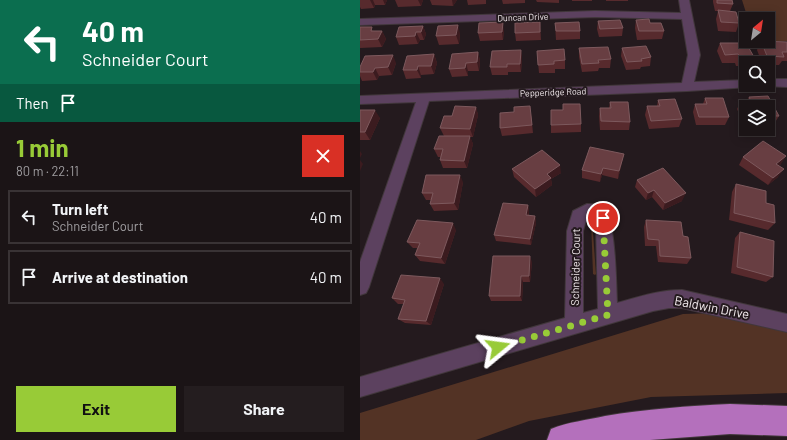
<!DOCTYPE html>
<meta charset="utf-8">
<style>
body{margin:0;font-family:Barlow,sans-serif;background:#241d1f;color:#f1f3f6;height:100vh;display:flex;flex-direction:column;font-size:15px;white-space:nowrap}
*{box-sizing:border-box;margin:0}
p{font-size:13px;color:#a09ea1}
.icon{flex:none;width:22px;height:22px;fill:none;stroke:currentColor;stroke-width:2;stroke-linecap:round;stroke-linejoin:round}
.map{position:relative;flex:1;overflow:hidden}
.details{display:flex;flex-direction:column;background:#1b1416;width:360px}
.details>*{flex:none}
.hud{background:#0b6e4f;color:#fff;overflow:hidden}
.needle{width:26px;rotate:30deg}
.fabs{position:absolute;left:379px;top:12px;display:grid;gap:8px}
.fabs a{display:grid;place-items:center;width:36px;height:36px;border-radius:0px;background:#1b1416;box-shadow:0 2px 10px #0003,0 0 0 1px #393335;font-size:20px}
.pin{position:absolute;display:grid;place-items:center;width:34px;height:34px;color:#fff;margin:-17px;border:2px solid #fff;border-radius:50%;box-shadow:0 1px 4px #0007}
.me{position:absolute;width:44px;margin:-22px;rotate:74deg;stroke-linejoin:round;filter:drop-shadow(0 0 3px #0008)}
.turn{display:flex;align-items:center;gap:14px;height:84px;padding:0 16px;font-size:18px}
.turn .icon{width:52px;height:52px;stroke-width:2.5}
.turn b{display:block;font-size:28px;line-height:34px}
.then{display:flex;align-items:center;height:38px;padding:0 16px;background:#0003;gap:8px;font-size:15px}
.round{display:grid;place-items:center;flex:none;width:42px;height:42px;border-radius:0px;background:#241d1f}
.summary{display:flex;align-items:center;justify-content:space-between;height:68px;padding:0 16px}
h1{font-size:24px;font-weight:700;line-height:30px;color:#98cb37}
.primary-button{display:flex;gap:8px;margin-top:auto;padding:8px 16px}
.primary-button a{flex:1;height:46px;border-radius:0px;background:#98cb37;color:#111;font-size:16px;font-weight:700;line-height:46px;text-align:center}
.primary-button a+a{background:#241d1f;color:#f1f3f6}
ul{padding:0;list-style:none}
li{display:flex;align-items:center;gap:12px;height:54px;margin:0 8px 6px;padding:0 8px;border:2px solid #393335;border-radius:0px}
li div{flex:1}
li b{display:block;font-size:15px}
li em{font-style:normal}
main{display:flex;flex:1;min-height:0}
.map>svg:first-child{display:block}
.green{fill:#533325}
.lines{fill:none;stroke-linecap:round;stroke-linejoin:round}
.street-casing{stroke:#41373b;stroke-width:2}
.highway-casing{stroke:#41373b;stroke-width:2}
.street{fill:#5c415f;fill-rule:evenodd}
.highway{fill:#b470bc;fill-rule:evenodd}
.wall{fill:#572a2d}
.shaded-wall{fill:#3b1b1f}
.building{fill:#683e42;stroke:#7d595d}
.route{stroke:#98cb37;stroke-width:7;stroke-dasharray:0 12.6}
.labels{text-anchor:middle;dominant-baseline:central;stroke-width:4;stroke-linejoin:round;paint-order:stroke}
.far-street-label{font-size:9px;fill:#f3ebee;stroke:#241a1e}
.street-label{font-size:11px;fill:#f3ebee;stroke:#241a1e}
.near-street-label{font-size:13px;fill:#f3ebee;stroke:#241a1e}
</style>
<main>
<section class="details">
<div class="hud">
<div class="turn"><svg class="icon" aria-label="left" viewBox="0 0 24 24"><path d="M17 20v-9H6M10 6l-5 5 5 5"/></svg><div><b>40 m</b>Schneider Court</div></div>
<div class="then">Then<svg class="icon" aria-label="arrive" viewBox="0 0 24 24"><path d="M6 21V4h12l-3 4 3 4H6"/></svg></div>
</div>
<div class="summary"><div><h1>1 min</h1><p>80 m · 22:11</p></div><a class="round" style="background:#d93025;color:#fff"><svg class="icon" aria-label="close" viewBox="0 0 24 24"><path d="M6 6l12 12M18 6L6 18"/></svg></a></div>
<ul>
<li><svg class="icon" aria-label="left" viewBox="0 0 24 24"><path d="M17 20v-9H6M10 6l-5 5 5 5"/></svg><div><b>Turn left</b><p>Schneider Court</p></div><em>40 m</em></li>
<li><svg class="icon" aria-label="arrive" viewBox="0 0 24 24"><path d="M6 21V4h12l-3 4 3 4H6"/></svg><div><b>Arrive at destination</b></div><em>40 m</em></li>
</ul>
<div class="primary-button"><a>Exit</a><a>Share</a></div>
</section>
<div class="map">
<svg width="427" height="440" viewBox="0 0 427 440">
<rect width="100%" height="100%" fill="#241a1e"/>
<g class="green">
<path d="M382,0H427V41L396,42L408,41V19H388Z"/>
<path d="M232,219L236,274L235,275L233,274L231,220Z"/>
<path d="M356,313L427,330V393L291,397L169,421L116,440H0V413L323,314Z"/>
</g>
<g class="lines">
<defs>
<g id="street">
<path d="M319,0H329L340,55L334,82L386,80V85H391L390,87L327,91L69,101L9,287L6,293L0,295V262L56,102L0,104V96L322,83L328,55L322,19L235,17L0,25V19L235,11L321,13Z"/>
<path d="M408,79H427V87L404,86L408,85Z"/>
<path d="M227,204C233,204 240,205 244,209C256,221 256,285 257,303C278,297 299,290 322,290L427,314V332L322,308H309L293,311L0,397V377L205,318L207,231L213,211ZM230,217L234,220L236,226L238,309L223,313V231L226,220Z"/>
</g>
<path id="highway" d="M370,404L427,406V436L370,434L290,440H187L191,429C208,422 227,420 245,416C286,409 328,406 370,404Z"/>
</defs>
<use href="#street" class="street-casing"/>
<use href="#highway" class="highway-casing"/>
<use href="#street" class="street"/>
<use href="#highway" class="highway"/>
</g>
<g class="wall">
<path d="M0,0H27L25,5H15L14,8L1,9L0,7Z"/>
<path d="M35,0H63L61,6L38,7Z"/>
<path d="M70,0H97L93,6L72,5Z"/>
<path d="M107,0H126V4L108,5Z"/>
<path d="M142,0H165V3L143,4Z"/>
<path d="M176,0H199V3L177,2Z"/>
<rect x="212" y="0" width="20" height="1"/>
<rect x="246" y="0" width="22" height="1"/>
<path d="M353,0H372L373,4L370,11L379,23L376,32L358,31L356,19L358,11H355L353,2Z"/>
<path d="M276,20L290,23L304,31L302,39L277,40L275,28Z"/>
<path d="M238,21L263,28L262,36L239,37L237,29Z"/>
<path d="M180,22L181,40L156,41L155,33Z"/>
<path d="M195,23L220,31V39L196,40Z"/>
<path d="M63,26L66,34L64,40H60L58,44L39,45L36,37Z"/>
<path d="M0,27L14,31H22L26,39L22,47L0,48Z"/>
<path d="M144,31L143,40L120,41L118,33Z"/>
<path d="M100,33L99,44L79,45L76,36Z"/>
<path d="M401,41L427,52V61H422L419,65H408V63H402L397,50Z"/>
<path d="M360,43L394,57L391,63H386V66H376L375,63H362L357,51Z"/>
<path d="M219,48L251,59L250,68H239L238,71L222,72L219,57Z"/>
<path d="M262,48L291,57L290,66L281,67L280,69L266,70L261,56Z"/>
<path d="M161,50L162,59L161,72H148V75H132L130,67Z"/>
<path d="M177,51L205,60V69H195V73H179Z"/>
<path d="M118,52L120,61L119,71H108V76L92,77L89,69Z"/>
<path d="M74,54L77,63L74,74L61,75V78L46,79L43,70Z"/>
<path d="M36,63L32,75L19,76L17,80L2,81L0,76V67Z"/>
<path d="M408,96L419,116L414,124H408V107H386V125H384L377,109L381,101H387L389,97Z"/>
<path d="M345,98L369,117L365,125H336L333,112L335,104H343Z"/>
<path d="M298,100L322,119L319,127L289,129L285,115L287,106H297Z"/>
<path d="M250,102L270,122L269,130H240L239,116L240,108H249Z"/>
<path d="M116,107L118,115L113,137H110L113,144L107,168H83L80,160L81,157H78L74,149L84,136L80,128L92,116Z"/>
<path d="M0,110L20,118L10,140H0Z"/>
<path d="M171,114L173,133L142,136L140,128Z"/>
<path d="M221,124V132L191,133V125Z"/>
<path d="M264,154L262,162L258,179L242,175L240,182L222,178V170Z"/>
<path d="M383,157L421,164L418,166V177L408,185L379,165Z"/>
<path d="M152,169L201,173L191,179L192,185L176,197L154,177Z"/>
<path d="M277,180L322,201L303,210L292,197L286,200L275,187Z"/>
<path d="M103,182L98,210L74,211L70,204L71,200H66L62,193Z"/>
<path d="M376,184L406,203L415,223L408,230L369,220L372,192Z"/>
<path d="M168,205L169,212V216H175L176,223L171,245L136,241L134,235Z"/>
<path d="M286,220L323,236L331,258L327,264L298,262L296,246H285L284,227Z"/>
<path d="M96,230L85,264L60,261L55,255L57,248H53L47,242Z"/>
<path d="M380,232L413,277L406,282L371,273L375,238Z"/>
<path d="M172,262L170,282H163L162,301H131L129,296Z"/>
<path d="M84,284L71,325L45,323L38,319L44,304H38L32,298Z"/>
</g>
<g class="shaded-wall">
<path d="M10,0H13L15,5L14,8Z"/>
<path d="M23,0H27L25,5Z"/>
<path d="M58,0H63L61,6Z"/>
<path d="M92,0H97L93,6Z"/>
<path d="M143,22L144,31L143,40L142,32Z"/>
<path d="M98,25L100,33L99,44L96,35Z"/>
<path d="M63,26L66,34L64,40L61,32Z"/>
<path d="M22,31L26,39L22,47L18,39Z"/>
<path d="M56,32L60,40L58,44L55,36Z"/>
<path d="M161,50L162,59L161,72L160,64Z"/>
<path d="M118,52L120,61L119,71L117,62Z"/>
<path d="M74,54L77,63L74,74L71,66Z"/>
<path d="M33,55L36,63L32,75L28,67Z"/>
<path d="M106,63L108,71V76L105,68Z"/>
<path d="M58,66L61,75V78L57,70Z"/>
<path d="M15,68L19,76L17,80L13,72Z"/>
<path d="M116,107L118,115L113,137L110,129Z"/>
<path d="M15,110L20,118L10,140L5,132Z"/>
<path d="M110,136L113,144L107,168L104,161Z"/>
<path d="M0,151L2,154L0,158Z"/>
<path d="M264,154L262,162L258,179L259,171Z"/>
<path d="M426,156L421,164L411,172L416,164Z"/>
<path d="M0,160L3,164L0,171Z"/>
<path d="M200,165L201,173L191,179L192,185L176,197L175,189L187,174Z"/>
<path d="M243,168L242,175L240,182L241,174Z"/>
<path d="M424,169L418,177L408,185L413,178Z"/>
<path d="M100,175L103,182L98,210L94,203Z"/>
<path d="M294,190L292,197L286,200L288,193Z"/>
<path d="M326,193L322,201L303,210L305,203Z"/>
<path d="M168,205L169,212L167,222L166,215Z"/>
<path d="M175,216L176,223L171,245L170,239Z"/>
<path d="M93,223L96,230L85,264L81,258Z"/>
<path d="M170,256L172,262L170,282L169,276Z"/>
<path d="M161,276L163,282L162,301L160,296Z"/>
<path d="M80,278L84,284L71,325L66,321Z"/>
</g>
<g class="building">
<path d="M357,0H372L373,4L357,3Z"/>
<path d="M358,10L376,12L379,23L361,22Z"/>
<path d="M289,19L290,23H301L304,31H279L276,20Z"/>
<path d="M260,20L263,28L240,29L238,21Z"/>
<path d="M143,22L142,32L118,33L119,23Z"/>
<path d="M180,22V32L155,33V23Z"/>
<path d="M219,22L220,31H196L195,23Z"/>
<path d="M98,25L96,35L76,36L78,26Z"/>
<path d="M63,26L61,32H56L55,36L36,37L39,27Z"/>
<path d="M0,27H12L11,31H22L18,39L0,40Z"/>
<path d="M401,41L427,42V52H422L424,57L407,56Z"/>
<path d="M360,43H386L394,57H380L378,54L365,55Z"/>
<path d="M286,46L291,57L281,59L282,61L267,62L262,48Z"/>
<path d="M248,47L251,59L238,60L239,63L222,64L219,48Z"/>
<path d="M204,49L205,60L194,61V64L178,65L177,51Z"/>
<path d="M161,50L160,64H147V67H130L132,51Z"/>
<path d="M118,52L117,62L106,63L105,68L89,69L92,54Z"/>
<path d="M74,54L71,66H58L57,70H43L47,56Z"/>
<path d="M33,55L28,67L15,68L13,72H0V67L5,56Z"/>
<path d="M408,96L419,116H408V107H386V112L381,101H391L389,97Z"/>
<path d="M345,98H363L369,117H339L335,104H347Z"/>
<path d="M315,99L322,119L291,121L287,106H300L298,100Z"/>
<path d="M250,102H268L270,122L241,121L240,108H251Z"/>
<path d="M203,104H220L221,124L191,125V110H203Z"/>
<path d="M95,106L116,107L110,129L80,128L84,116H92Z"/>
<path d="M170,106L172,125L140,128V113L154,112V107Z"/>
<path d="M0,110H15L5,132H0Z"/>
<path d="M79,136H110L104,161L80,160L83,149H74Z"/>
<path d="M403,141L426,156L416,164L424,169L413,178L383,157Z"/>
<path d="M230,147L264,154L259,171L243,168L241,174L222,170Z"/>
<path d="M182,150L200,165L187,174L191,178L175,189L152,169Z"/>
<path d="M303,168L326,193L305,203L294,190L288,193L277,180Z"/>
<path d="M66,175H100L94,203L70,204L73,193H62Z"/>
<path d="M376,184L406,191V203L414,205L415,223L374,213Z"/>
<path d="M143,203L168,205L166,215L175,216L170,239L134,235Z"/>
<path d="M57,220L93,223L81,258L55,255L60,243L47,242Z"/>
<path d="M286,220L321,222L323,236L328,237L331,258L300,256L299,240L288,239Z"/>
<path d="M380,232L414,241L413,277L377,267Z"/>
<path d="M133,256H170L169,276H161L160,296H129Z"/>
<path d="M41,275L80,278L66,321L38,319L45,300L32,298Z"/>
</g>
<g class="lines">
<path class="route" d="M138,347L248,315L243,218"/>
</g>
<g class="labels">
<g class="far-street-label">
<text transform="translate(163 17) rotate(-2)">Duncan Drive</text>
<text transform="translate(193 92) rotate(-2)">Pepperidge Road</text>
</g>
<g class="street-label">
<text transform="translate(215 267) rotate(-89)">Schneider Court</text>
</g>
<g class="near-street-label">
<text transform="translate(352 307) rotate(11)">Baldwin Drive</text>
</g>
</g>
</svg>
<div class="fabs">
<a><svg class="needle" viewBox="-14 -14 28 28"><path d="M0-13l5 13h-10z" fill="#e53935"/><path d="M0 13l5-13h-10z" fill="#a09ea1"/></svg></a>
<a><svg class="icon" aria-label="search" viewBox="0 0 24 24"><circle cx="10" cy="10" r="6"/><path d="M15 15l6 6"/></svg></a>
<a><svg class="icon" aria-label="layers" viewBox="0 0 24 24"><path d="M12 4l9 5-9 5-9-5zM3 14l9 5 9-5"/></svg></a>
</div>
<div class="pin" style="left:243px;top:218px;background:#d93025"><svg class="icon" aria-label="arrive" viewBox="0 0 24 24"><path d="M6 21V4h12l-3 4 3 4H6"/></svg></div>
<svg class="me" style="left:138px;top:347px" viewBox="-20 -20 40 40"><path d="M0-17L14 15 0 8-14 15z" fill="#98cb37" stroke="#fff" stroke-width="4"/></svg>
</div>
</main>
